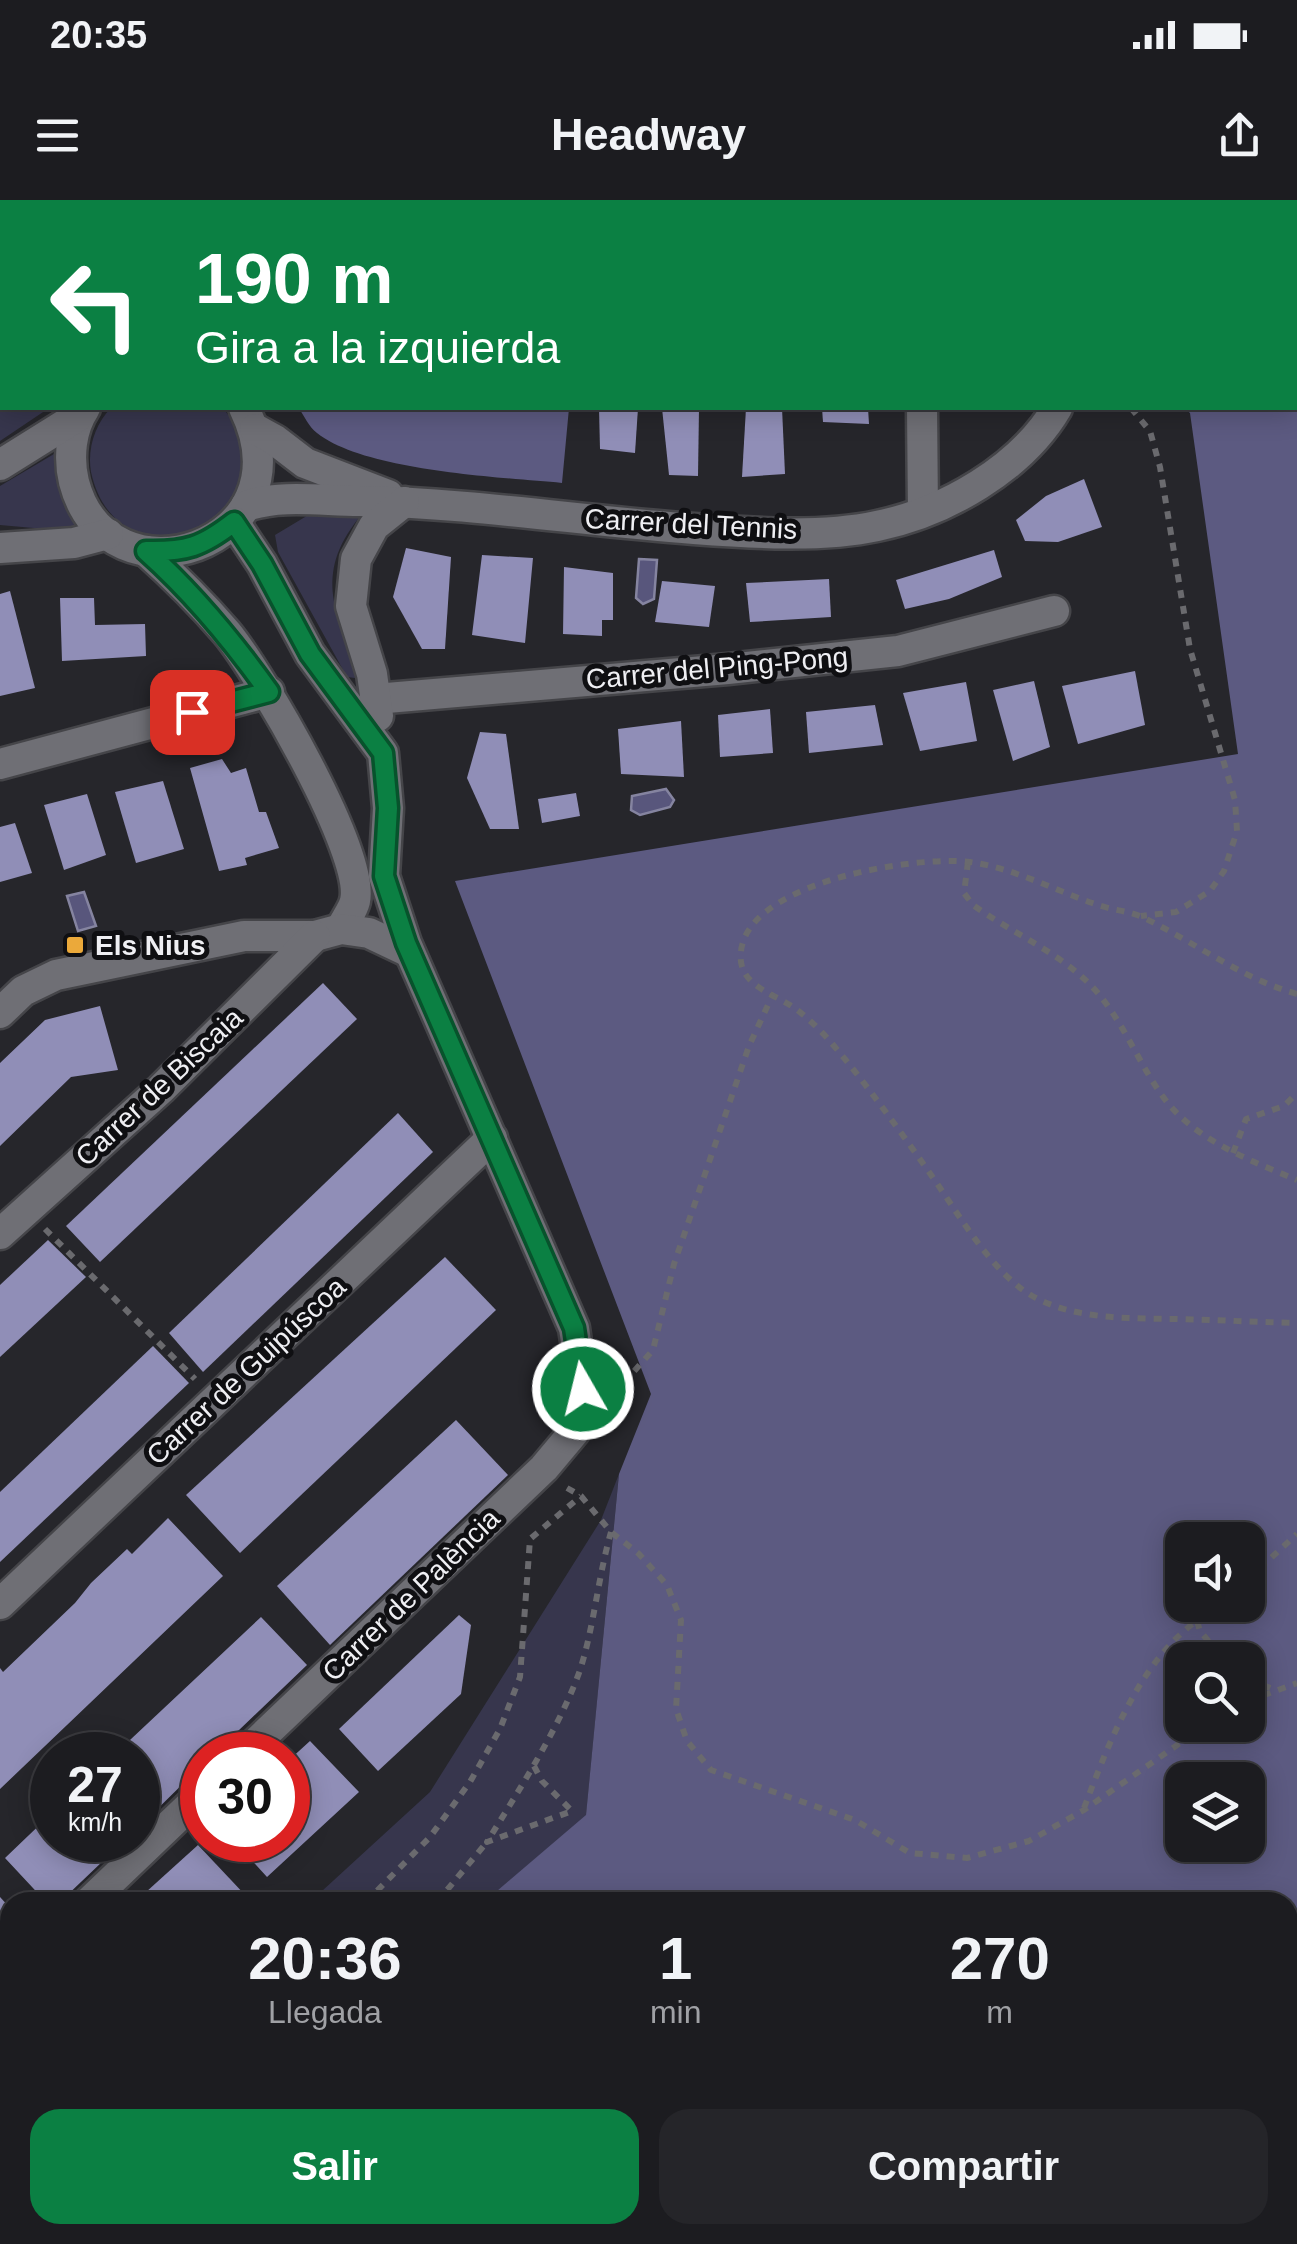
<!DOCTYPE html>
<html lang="es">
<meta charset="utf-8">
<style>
body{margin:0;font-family:Arial,sans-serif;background:#252529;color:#f1f3f6;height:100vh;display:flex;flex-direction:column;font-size:38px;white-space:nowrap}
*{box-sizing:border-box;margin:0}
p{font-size:32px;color:#a0a1a5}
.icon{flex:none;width:55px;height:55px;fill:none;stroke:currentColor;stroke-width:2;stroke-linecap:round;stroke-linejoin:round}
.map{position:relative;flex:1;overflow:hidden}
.drawer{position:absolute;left:0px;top:1692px;width:1298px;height:352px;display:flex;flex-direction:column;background:#1c1c20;border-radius:30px 30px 0 0;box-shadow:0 5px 25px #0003,0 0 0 2px #3a3a3e}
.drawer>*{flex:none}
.guide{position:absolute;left:0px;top:0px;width:1298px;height:210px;box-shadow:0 5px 25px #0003,0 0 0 2px #3a3a3e;background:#0b8043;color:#fff;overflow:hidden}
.controls{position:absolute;left:1165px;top:1322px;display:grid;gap:20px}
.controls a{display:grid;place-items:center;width:100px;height:100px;border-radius:20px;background:#1c1c20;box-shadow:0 5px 25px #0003,0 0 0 2px #3a3a3e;font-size:50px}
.speed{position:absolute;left:30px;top:1532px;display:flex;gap:20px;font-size:50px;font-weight:700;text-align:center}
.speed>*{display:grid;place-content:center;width:130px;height:130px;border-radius:50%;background:#1c1c20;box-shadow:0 5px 25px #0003,0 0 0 2px #3a3a3e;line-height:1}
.speed small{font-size:25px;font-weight:400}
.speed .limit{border:15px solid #d22;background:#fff;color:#111}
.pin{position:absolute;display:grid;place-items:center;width:85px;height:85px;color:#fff;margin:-42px;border-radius:20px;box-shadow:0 5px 15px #0006}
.me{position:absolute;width:110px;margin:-55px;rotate:352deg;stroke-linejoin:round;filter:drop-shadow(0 0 8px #0008)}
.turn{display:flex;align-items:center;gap:35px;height:210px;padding:0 30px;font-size:45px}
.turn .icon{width:130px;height:130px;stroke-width:2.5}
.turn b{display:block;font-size:70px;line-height:85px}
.eta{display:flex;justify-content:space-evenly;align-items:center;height:170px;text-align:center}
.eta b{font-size:60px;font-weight:700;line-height:70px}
.button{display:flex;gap:20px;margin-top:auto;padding:20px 30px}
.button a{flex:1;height:115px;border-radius:30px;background:#0b8043;color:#fff;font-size:40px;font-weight:700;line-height:115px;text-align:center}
.button a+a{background:#252529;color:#f1f3f6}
.status{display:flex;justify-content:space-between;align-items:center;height:70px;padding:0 50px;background:#1c1c20;direction:ltr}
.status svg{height:28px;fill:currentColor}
header{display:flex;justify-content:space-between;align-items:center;height:130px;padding:0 30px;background:#1c1c20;font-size:45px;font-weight:700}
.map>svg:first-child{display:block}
.green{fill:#37364d}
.forest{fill:#5c5a81;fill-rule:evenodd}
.water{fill:#58567c;stroke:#8584a0;stroke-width:2.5}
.building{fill:#908eb7}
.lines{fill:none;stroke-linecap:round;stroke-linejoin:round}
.minor-casing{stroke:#454549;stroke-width:35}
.path{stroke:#6a6a6e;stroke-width:6;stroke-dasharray:8 8;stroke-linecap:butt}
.minor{stroke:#6f6f75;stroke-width:30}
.route-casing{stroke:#07532c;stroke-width:25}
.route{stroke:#0b8043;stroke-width:18}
.poi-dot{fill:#eba93a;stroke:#0f0f12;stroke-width:4}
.labels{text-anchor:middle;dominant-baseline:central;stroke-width:10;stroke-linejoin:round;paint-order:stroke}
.street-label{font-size:28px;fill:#efeff3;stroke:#0f0f12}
.poi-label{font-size:28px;font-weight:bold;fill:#efeff3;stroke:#0f0f12;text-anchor:start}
</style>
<div class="status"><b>20:35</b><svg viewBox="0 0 49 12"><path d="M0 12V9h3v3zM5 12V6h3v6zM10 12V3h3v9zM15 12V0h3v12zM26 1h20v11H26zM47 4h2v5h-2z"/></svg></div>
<header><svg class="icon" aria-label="menu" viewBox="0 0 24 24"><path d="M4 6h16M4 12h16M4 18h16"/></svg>Headway<svg class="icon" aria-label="share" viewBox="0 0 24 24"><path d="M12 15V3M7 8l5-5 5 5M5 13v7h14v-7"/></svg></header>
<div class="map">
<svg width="1297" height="2044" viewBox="0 0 1297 2044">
<rect width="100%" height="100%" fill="#26262b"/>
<g class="green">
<path d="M0,158L2,208H49L0,241Z"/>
<path d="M111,208H223C308,312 119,401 91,272C87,249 95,224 111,208Z"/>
<path d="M54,254L82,327L78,332L0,325V286Z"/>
<path d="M315,311L363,313C314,370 332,411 361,472L355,478L347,477L278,352L275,335Z"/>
<path d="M619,1274L586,1616L484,1702H310L430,1592L601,1320Z"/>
</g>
<g class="forest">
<path d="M204,0H476L477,2H205Z"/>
<path d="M1162,0H1297V1971L1288,1992V1702H484L586,1615L619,1274L651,1194L455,681L1238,554L1190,213L1184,208H1295V2H1161ZM1248,1340V1405H1182V1340ZM1248,1460V1525H1182V1460ZM1182,1580H1248V1645H1182Z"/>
<path d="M299,208H569L562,283C499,277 365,271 317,233C309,227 304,216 299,208Z"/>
<path d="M159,2035H1266L1260,2044H160Z"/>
</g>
<g class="water">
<path d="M639,359L657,360L654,399L643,404L636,398Z"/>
<path d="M666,589L674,600L670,607L640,615L631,610L632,596Z"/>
<path d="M84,692L96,726L78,731L67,696Z"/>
</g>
<g class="building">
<path d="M599,208H638L635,253L600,249Z"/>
<path d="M662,208H699L698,276L669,275Z"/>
<path d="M746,208H782L785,274L742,277Z"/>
<path d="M822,208H868L869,224L823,222Z"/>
<path d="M1084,279L1102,327L1058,342L1025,341L1016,320L1046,296Z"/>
<path d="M406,348L451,357L445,449H422L393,397Z"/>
<path d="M994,350L1002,377L949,399L905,409L896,380Z"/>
<path d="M482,355L533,358L525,443L472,435Z"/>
<path d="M564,367L613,373V420H602V436L563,434Z"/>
<path d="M829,379L831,417L750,422L746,383Z"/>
<path d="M662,381L715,386L709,427L655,422Z"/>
<path d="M10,391L35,488L0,496V394Z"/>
<path d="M60,398H94L95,425L145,424L146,456L62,461Z"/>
<path d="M1135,471L1145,525L1078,544L1062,486Z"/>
<path d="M1034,481L1050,547L1013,561L993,490Z"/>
<path d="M966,482L977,541L920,551L903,493Z"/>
<path d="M875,505L883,545L809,553L806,512Z"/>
<path d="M770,509L773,553L720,557L718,515Z"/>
<path d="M681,521L684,577L621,574L618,529Z"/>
<path d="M480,532L506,534L519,629H490L467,578Z"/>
<path d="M222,559L231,573L246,568L259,612H266L279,648L245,658L247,665L219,671L190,568Z"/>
<path d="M163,581L184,649L136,663L115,592Z"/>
<path d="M576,593L580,616L542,623L538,599Z"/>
<path d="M87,594L106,655L64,670L44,605Z"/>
<path d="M15,623L32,673L0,682V627Z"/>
<path d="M323,783L357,819L100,1062L66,1026Z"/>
<path d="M100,806L118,870L71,877L0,946V863L45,820Z"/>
<path d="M398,913L433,952L203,1172L169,1133Z"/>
<path d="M48,1040L86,1077L0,1157V1085Z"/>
<path d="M445,1057L496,1110L240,1353L186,1295Z"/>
<path d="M153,1146L189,1183L0,1362V1292Z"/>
<path d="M456,1220L508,1275L330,1445L277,1386Z"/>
<path d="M168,1318L223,1376L0,1589V1468L3,1472L75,1403L91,1383L127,1349L132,1354Z"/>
<path d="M459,1415L471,1425L461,1494L378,1571L339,1529Z"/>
<path d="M261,1417L307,1465L213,1555H202V1565L138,1628V1555H114Z"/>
<path d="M310,1541L359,1592L267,1677L233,1640H288V1561Z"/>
<path d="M52,1613V1640H125L60,1702H46L5,1658Z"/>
<path d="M198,1645L247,1697L241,1702H135Z"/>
<path d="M0,1697L10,1708V1735L0,1745Z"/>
<path d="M10,1805V1902L0,1892V1814Z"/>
<path d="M10,1918V2035L0,2044V1927Z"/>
</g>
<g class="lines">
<defs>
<g id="minor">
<path d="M166,0L167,2"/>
<path d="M922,0V2"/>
<path d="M110,2L111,0"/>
<path d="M1131,2L1132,0"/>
<path d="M0,68L2,69"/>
<path d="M0,130L2,131"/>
<path d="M85,208C71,229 68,257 74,282C107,411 312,347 244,208"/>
<path d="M922,208L923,312"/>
<path d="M255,229L275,240L305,263L388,295"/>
<path d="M0,265L80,215"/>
<path d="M246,306C282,294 322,301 359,301C471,303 583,321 694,329C750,333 822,338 877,326C945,312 1021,269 1057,208"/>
<path d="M234,322L262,364L310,454L383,553L388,608L384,676L406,743L574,1128L583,1189L575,1231L544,1268L243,1555"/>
<path d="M0,348L74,343L108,334"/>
<path d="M146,351C175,377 202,404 227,433C260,473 366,654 355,701C353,710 345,720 341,729"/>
<path d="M375,499L728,469L898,451L1054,411"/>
<path d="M378,516L372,474L351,406L356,359L374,326L404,302"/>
<path d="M0,564L269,492"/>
<path d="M0,813L23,791L56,775L244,736H315L341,729L369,733L409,752"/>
<path d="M0,1034L161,889L315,736"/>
<path d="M0,1404L492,938"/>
<path d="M89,1702L202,1594"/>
<path d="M0,1785L10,1776"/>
</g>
</defs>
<use href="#minor" class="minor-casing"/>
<g class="path">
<path d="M1131,208L1150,231L1160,267L1190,449L1235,600L1237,631L1224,671L1210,691L1176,712L1141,716"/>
<path d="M968,662L964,693L973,705C1013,734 1064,754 1097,792C1126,826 1141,869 1167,902C1199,942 1252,961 1297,980"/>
<path d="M1297,794C1240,778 1195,742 1142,717C1129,711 1112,710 1098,705C1056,691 1014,668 970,662C916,655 732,683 741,762C745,788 777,795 796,809C808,818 819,829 829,840C865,882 897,927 929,972C957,1011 993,1076 1036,1098C1079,1120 1129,1118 1176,1119C1217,1120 1257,1122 1297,1123"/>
<path d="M1233,953L1246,919L1284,906L1297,893"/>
<path d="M45,1029L195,1179"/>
<path d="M613,1195L653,1150L674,1064L749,846L773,794"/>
<path d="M567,1288L581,1296L611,1332L638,1353L667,1385L681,1420L676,1509L687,1541L711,1570L855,1620L910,1653L967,1658L1029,1641L1084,1610L1206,1525"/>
<path d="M1248,1379L1297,1334"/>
<path d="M1197,1421L1200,1431L1224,1460"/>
<path d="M1248,1479L1275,1490"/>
<path d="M1248,1501L1297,1483"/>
<path d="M534,1566L542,1581L572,1611L487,1642C519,1590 560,1527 580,1470C594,1427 598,1377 611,1332"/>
<path d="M1084,1608C1105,1553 1128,1492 1168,1447C1182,1431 1200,1418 1216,1405"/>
<path d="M366,1702L430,1637L470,1582L500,1529L520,1477L530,1339L581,1296"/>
<path d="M437,1702L487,1642"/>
<path d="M1288,1788L1297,1784"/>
<path d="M82,2044L91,2035"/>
<path d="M994,2044L999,2035"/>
</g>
<use href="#minor" class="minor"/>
</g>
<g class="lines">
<defs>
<path id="route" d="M192,512L269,492C232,440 193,393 146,351C186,352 202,347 234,322L262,364L310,454L383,553L388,608L384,676L406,743L574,1128L583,1189"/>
</defs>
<use href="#route" class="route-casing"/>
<use href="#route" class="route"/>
</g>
<rect class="poi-dot" x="65" y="735" width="20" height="20" rx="5"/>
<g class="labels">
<g class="street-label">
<text transform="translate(691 324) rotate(3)">Carrer del Tennis</text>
<text transform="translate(717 468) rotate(-5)">Carrer del Ping-Pong</text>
<text transform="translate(159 887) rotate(-43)">Carrer de Biscaia</text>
<text transform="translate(246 1171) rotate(-43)">Carrer de Guipúscoa</text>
<text transform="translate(411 1395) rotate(-44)">Carrer de Palència</text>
</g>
<g class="poi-label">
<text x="95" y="745">Els Nius</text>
</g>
</g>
</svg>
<div class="controls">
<a><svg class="icon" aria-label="sound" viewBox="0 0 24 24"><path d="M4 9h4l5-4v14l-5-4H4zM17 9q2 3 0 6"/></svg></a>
<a><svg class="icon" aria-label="search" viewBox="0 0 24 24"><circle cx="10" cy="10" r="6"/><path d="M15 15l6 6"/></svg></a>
<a><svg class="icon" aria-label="layers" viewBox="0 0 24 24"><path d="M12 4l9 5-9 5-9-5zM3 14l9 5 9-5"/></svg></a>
</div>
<div class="speed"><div>27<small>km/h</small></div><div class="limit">30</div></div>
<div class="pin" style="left:192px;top:512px;background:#d93025"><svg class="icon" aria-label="arrive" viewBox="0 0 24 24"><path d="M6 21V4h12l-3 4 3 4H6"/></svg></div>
<svg class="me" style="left:583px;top:1189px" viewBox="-20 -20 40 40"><circle r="17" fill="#0b8043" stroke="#fff" stroke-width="3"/><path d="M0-11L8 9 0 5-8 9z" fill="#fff"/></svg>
<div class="guide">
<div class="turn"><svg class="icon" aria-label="left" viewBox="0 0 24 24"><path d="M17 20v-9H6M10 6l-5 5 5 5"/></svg><div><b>190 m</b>Gira a la izquierda</div></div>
</div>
<section class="drawer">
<div class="eta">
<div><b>20:36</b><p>Llegada</p></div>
<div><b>1</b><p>min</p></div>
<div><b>270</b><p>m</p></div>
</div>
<div class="button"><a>Salir</a><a>Compartir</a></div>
</section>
</div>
